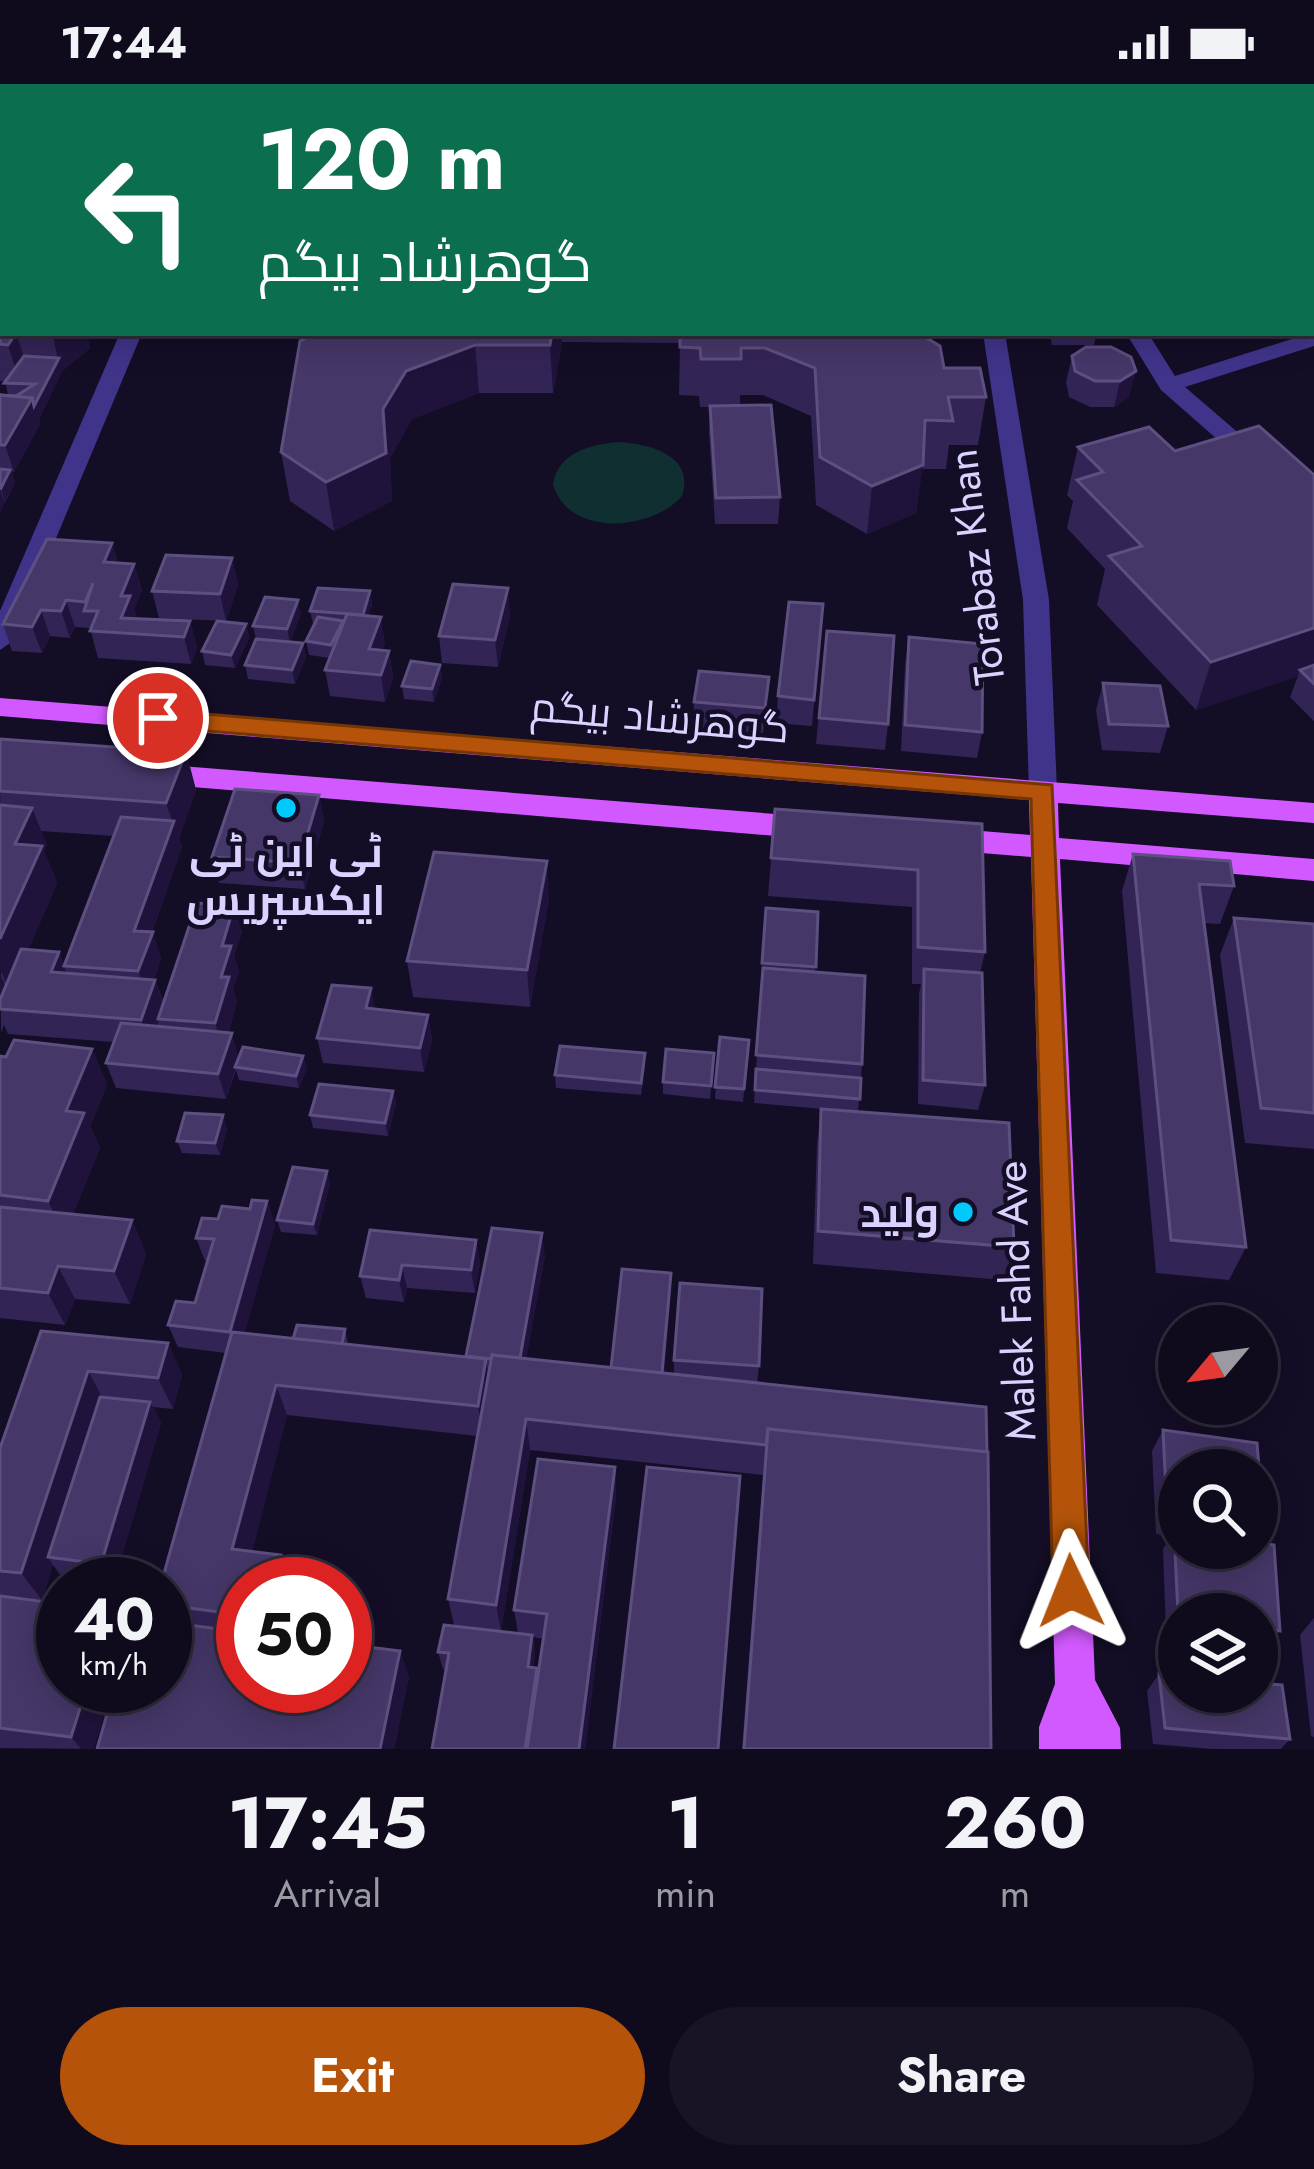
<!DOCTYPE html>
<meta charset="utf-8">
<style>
body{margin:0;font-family:Jost,Cairo,sans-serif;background:#181325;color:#f1f3f6;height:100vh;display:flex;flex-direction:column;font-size:45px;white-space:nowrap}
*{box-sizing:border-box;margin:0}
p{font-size:39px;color:#9b9aa3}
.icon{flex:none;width:66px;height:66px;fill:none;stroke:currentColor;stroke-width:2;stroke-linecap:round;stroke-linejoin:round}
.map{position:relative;height:1665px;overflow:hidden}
.side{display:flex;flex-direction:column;background:#0f0a1c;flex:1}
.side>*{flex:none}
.guide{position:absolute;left:0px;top:0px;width:1314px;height:252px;box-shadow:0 6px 30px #0003,0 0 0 3px #2f2b3b;background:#0b6e4f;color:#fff;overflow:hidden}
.needle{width:78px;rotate:241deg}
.tools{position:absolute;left:1158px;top:1221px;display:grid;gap:24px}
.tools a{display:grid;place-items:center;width:120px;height:120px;border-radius:50%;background:#0f0a1c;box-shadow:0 6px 30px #0003,0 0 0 3px #2f2b3b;font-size:60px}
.speed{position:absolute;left:36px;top:1473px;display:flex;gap:24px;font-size:60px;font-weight:700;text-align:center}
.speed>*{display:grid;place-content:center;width:156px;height:156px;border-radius:50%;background:#0f0a1c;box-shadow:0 6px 30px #0003,0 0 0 3px #2f2b3b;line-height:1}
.speed small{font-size:30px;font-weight:400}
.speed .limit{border:18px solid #d22;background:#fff;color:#111}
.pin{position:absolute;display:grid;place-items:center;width:102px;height:102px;color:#fff;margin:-51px;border:6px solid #fff;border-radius:50%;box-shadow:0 3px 12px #0007}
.me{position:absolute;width:132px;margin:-66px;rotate:358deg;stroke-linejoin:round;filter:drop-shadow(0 0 9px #0008)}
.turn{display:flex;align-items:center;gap:42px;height:252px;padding:0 60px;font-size:54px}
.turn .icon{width:156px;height:156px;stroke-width:2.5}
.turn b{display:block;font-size:84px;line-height:102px}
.eta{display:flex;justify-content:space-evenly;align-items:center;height:204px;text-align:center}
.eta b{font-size:72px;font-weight:700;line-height:84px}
.primary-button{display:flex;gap:24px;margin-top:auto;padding:24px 60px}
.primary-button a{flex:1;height:138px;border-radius:72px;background:#b45309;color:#fff;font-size:48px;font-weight:700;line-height:138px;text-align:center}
.primary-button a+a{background:#181325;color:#f1f3f6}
.status{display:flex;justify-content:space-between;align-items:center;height:84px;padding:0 60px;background:#0f0a1c;direction:ltr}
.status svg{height:33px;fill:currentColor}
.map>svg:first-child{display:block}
.green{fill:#0f2f31}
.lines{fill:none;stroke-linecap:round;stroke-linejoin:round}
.minor{fill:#40348a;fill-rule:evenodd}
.major{fill:#d259ff;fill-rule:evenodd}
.wall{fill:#332456;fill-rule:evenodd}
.shaded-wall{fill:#1f133b}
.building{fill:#453768;stroke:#5d4f80;stroke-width:3}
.route{fill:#b45309;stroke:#753606;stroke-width:3}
.poi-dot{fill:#00cafd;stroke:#140d26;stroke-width:4.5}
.labels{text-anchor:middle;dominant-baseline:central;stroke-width:9;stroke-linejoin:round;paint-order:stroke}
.street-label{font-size:42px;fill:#dcd2ff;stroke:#140d26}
.poi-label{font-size:42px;font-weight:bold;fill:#dcd2ff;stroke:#140d26}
</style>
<div class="status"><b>17:44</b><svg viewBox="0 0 49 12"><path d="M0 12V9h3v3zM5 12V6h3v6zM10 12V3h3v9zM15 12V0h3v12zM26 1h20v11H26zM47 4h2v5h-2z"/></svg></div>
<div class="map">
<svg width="1314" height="1665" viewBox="0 0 1314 1665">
<rect width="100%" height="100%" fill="#140d26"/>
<path class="green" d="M619,358C651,360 695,372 682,412C652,447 568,454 553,400C558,368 592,360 619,358Z"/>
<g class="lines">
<g class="minor">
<path d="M938,0H956L957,3H939Z"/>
<path d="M1311,157L1314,158V171L1311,170Z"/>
<path d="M1314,248V262L1185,303L1314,414V435L1305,432L1161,306L1126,249H1148L1175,292Z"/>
<path d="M120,249H142L13,557L0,566V527Z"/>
<path d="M983,249H1005L1049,516L1057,707L1043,717L1029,707L1023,516Z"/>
</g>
<g class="major">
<path d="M0,614L1314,719V739L1058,719L1059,754L1314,775V797L1060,775L1095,1596L1120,1644L1121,1665H1039V1643L1055,1600L1031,773L945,766L931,755L945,744L1030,751L1029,716L0,632Z"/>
<path d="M156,680L813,733L827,744L813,755L156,700L142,690Z"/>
</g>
</g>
<g class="wall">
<path d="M1186,0H1314V73L1311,74V3H1186Z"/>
<path d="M0,226L3,249H86L90,264L62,287L39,335L40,340L14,388L11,387L15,399L0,428V311H8L5,297H0Z"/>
<path d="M317,249H918L944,284L986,313L978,361H949L946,385H922L916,429L867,450L816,421L811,332L763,311H740V322L780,413L778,440H715L709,348L710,323H700L699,312L679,311L680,259L562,258L553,309H479L412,335L390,374L392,417L334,447L290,417L281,368Z"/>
<path d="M1050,249H1097L1094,261H1052Z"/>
<path d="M1111,263L1129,313L1114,323H1090L1069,313L1066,298L1072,272Z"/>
<path d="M1078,363L1175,367L1314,391V637L1290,613L1298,592L1196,626L1097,521L1105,485L1067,444L1073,417L1067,411Z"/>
<path d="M112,459L118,479L134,480L142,506L134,525L137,535L190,537L197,564L191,580L98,574L90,544L75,543L70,554L50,552L42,569L12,567L3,540Z"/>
<path d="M232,474L238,501L226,537L159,534L152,507Z"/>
<path d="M370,507L372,521L368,532L385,559L382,567H389L393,594L385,618L330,612L325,586L330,574L309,571L306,557L315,541L313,540L310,527Z"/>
<path d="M823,520L812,642L776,639L778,612Z"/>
<path d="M301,530L290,558L303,559L306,573L295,600L248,595L245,581L256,555L253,542Z"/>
<path d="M510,531L498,583L442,579L439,552Z"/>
<path d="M246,540L249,554L235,584L205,581L202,567Z"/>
<path d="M827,547L888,640L885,666L816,660Z"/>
<path d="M909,553L982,648L977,674L901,667L905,580Z"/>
<path d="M440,581L442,594L434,618L404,615L402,602Z"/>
<path d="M769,593L763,650L693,644L694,618Z"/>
<path d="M1103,599L1168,642L1160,669L1102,666L1096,626Z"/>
<path d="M0,655L186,668L196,706L179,754L182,763L152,848L161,874L154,896H155L164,919L234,822L242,848L234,872L239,888L233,905L237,918L228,949L239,973L303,972L307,984L299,1004L239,996L236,986L226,1015L116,1004L106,979L114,958L8,950L4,941L1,949ZM41,747L114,752L64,880L59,868L28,866L57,799L44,767L47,761Z"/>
<path d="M319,711L324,737L305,805L219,799L212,773Z"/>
<path d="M775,725L982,740L985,868L980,889L985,1001L978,1026L918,1020L919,910L921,900H912V823L768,812Z"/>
<path d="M1133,770L1234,802L1220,840L1204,839L1246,1163L1229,1196L1156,1189L1122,807Z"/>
<path d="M549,814L530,923L413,913L407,877Z"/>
<path d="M766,824L818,828L815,888L862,980L858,1028L754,1019Z"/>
<path d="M1234,834L1314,840V1065L1245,1059L1220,871Z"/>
<path d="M428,931L432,956L424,988L323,979L317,954Z"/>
<path d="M720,953L749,956L743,1018L715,1015Z"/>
<path d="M92,965L107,1001L90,1042L100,1064L73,1130L132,1136L146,1170L130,1220L75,1215L65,1241L0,1234V972Z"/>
<path d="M714,969L710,1015L663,1010V998Z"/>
<path d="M645,982L641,1011L556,1004L555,991Z"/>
<path d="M393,1007L396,1019L388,1052L313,1044L310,1031Z"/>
<path d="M821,1025L1014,1163L1004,1196L813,1180L817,1060Z"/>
<path d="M227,1044L220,1071L182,1069L177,1057Z"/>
<path d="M330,1099L317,1151L281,1148L277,1136Z"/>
<path d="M267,1117L275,1141L244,1250L293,1255L345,1245L348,1260L466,1273L545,1172L526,1275L611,1284L671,1189L664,1289L674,1290V1276L759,1282L757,1299L991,1665H742L763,1391L530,1366L501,1547L454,1541L448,1515L477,1352L287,1331L252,1468L281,1471L293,1498L292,1500H243V1602L409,1592L394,1665H97L166,1539L165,1500L226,1269L178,1263L168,1241L195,1219L208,1177H205L196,1154L218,1135Z"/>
<path d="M476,1156L480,1179L475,1209L407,1204L404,1218L366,1214L360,1192Z"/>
<path d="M41,1247L168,1259L182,1291L173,1325L153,1323L161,1339L114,1499L61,1492L53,1481L42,1516L0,1511V1364Z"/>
<path d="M1163,1346L1257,1359L1264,1444L1257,1454V1386H1179V1464H1257V1458L1274,1461L1280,1547L1266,1565L1257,1563V1530H1179V1551L1166,1549L1163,1465L1171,1452L1156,1450L1152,1367Z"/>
<path d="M615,1383L616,1413L585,1665H432L446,1586L443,1585L438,1568L518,1549L514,1526ZM533,1553L544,1555L538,1593L537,1584H533L535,1569Z"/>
<path d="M0,1512L94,1665L0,1664Z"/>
<path d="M1314,1534V1653L1311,1652L1300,1551Z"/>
<path d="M1159,1590L1290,1655L1281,1665H1212L1153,1660L1147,1607Z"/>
</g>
<g class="shaded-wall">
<path d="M1040,0H1068L1058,3H1039Z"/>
<path d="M1314,40V73L1311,74V41Z"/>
<path d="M16,249L28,285L20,299L8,261Z"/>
<path d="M52,249H86L90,264L62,287L39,335L40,340L14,388L5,361L32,314L58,275Z"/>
<path d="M552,249H561L562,258L553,309L550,261Z"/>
<path d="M475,261L479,309L412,335L390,374L392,417L334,447L326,398L383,325L406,287Z"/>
<path d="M1136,287L1129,313L1114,323L1120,297Z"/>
<path d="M923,381L916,429L867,450L872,402Z"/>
<path d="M10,386L15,399L5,417L1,404Z"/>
<path d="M0,405L5,419L0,428Z"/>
<path d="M112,459L120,486L104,478Z"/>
<path d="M232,474L238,501L226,537L220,510Z"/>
<path d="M134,480L142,506L134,525L138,539L121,534V512Z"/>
<path d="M508,504L510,531L498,583L495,556Z"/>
<path d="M370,507L372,521L365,544L363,531Z"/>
<path d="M66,516L75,543L70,554L61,527Z"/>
<path d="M298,516L301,530L290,558L287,545Z"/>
<path d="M41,526L50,552L42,569L32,543Z"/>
<path d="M381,533L385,559L373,592L369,565Z"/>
<path d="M190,537L197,564L191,580L184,553Z"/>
<path d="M246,540L249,554L235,584L231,571Z"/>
<path d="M1314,544V586H1300L1298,592L1196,626L1211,578Z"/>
<path d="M303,559L306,573L295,600L292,586Z"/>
<path d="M389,567L393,594L385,618L381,591Z"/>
<path d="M440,581L442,594L434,618L432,605Z"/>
<path d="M186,668L196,706L179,754L182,763L143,873L134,847L173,740L166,719Z"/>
<path d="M319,711L324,737L305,805L299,779Z"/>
<path d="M32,724L47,761L44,767L57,799L10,907L0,885V855L15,760Z"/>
<path d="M547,777L549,814L530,923L527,886Z"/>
<path d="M234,822L242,848L234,872L239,888L233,905L237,918L223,964L215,939L221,893L222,862Z"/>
<path d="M153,848L161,874L148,913L138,887Z"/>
<path d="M59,868L65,882H64L69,895L51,888Z"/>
<path d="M2,894L13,920L0,925V899Z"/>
<path d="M155,896L164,921L151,961L141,936Z"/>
<path d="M371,904L376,929L366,924Z"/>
<path d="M428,931L432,956L424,988L420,964Z"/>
<path d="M232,949L239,974L226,1015L218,990Z"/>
<path d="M92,965L107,1001L90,1042L100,1064L65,1151L48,1117L66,1027Z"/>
<path d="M303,972L307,984L299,1004L296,992Z"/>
<path d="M393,1007L396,1019L388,1052L385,1039Z"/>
<path d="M223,1031L227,1044L220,1071L215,1059Z"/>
<path d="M327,1087L330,1099L317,1151L313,1140Z"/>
<path d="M267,1117L275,1141L239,1270L230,1248Z"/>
<path d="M132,1136L146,1170L130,1220L114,1187Z"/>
<path d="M542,1149L545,1172L522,1299L519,1278Z"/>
<path d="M476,1156L480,1179L475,1209L471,1186Z"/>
<path d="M402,1181L407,1204L404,1218L399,1196Z"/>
<path d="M58,1182L75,1215L65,1241L48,1209Z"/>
<path d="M671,1189V1212L662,1314V1292Z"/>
<path d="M168,1259L182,1291L173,1325L158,1294Z"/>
<path d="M486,1275L491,1306L483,1352L478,1322Z"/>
<path d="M88,1287L105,1318L48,1473L53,1481L42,1516L21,1489Z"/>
<path d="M276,1301L287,1331L246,1493L232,1465Z"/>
<path d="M150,1318L161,1339L114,1499L101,1480Z"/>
<path d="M526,1335L530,1366L501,1547L496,1521Z"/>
<path d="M615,1383L616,1413L585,1665H579Z"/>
<path d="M281,1471L293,1498L292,1500H274Z"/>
<path d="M532,1551L535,1569L531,1601L528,1583Z"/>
<path d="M400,1567L409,1592L394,1665H380Z"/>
<path d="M537,1584L539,1601L530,1665H525Z"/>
<path d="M87,1602H113L94,1665H81L71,1653Z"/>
</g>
<g class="building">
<path d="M230,0H292L291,3H229Z"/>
<rect x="810" y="0" width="45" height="3"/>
<path d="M867,0H909V3H868Z"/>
<path d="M973,0H1010L1006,3H973Z"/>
<path d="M1203,0H1314V40L1311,41V3H1207Z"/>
<path d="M0,226H3V249H16L8,261L0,260Z"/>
<path d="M317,249H552L550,261H475L406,287L383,325L386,369L326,398L281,368L300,257Z"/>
<path d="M680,249H918L940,262L944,284H980L986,313H948L953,337L925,336L923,381L872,402L820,373L815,284L765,264H741V275H701L700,264L680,263Z"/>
<path d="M1086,263H1111L1131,273L1136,287L1120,297H1095L1075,287L1072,272Z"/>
<path d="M24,272L59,274L34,322L32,314L0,311L16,312L35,300L4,299Z"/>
<path d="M0,311L32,314L5,361H0Z"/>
<path d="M771,321L780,413L716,414L710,322Z"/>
<path d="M1259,342L1314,391V544L1211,578L1109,472L1142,462L1077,396L1103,388L1078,363L1149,343L1175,367Z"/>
<path d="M0,385L10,386L1,404L0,403Z"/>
<path d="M47,455L112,459L104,478L134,480L121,512H130L121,534L190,537L184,553L90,547L98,527H84L93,499L85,518L66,516L61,527L41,526L32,543L3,540Z"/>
<path d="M166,471L232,474L220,510L152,507Z"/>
<path d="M453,500L508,504L495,556L439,552Z"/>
<path d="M318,504L370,507L363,531L310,527Z"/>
<path d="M265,513L298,516L287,545L253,542Z"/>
<path d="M789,518L823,520L814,616L778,612Z"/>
<path d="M347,530L381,533L369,565L389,567L381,591L325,586Z"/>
<path d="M318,533L343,537L331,561L306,557Z"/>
<path d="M217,537L246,540L231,571L202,567Z"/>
<path d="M827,547L894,552L888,640L819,634Z"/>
<path d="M909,553L983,560L982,648L905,641Z"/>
<path d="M256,555L303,559L292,586L245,581Z"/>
<path d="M411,577L440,581L432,605L402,602Z"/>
<path d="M1314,581V600L1300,586Z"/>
<path d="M699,587L769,593L765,624L694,618Z"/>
<path d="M1103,599L1160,602L1168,642L1109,640Z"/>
<path d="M0,655L186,668L166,719L0,707Z"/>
<path d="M235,705L319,711L299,779L212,773Z"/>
<path d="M0,721L32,724L15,760L42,762L0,855Z"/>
<path d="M775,725L982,740L985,868L918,863V786L771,774Z"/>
<path d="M121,733L174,737L134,847L153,848L138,887L64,882Z"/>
<path d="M434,768L547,777L527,886L407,877Z"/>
<path d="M1133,770L1230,777L1234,802L1199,800L1246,1163L1171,1156Z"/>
<path d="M197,819L234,822L222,862H231L221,893H229L215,939L158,935Z"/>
<path d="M766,824L818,828L816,883L762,879Z"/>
<path d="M1234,834L1314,840V1029L1261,1024Z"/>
<path d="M21,865L59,868L51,888L155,896L141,936L0,925V916Z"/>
<path d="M763,884L865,892L862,980L756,971Z"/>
<path d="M924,885L982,889L985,1001L923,996Z"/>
<path d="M332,901L371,904L366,924L428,931L420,964L317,954Z"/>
<path d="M121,939L232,949L218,990L106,979Z"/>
<path d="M720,953L749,956L744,1005L715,1003Z"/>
<path d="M14,956L92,965L66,1027L84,1029L48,1117L0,1111V972L6,973Z"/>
<path d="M560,962L645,969L641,999L555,991Z"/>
<path d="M243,963L303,972L296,992L235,983Z"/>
<path d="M666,965L714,969L711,1002L663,998Z"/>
<path d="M756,985L861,994L860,1015L755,1006Z"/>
<path d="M319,1000L393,1007L385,1039L310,1031Z"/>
<path d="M821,1025L1009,1039L1014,1163L818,1147Z"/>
<path d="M185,1029L223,1031L215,1059L177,1057Z"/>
<path d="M293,1083L327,1087L313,1140L277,1136Z"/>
<path d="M252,1116L267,1117L230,1248L168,1241L176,1217L195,1219L214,1155L196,1154L202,1134L218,1135L222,1122L250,1125Z"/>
<path d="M0,1123L132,1136L114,1187L58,1182L48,1209L0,1204Z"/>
<path d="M492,1144L542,1149L520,1274L492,1271L491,1275L466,1272Z"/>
<path d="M370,1146L476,1156L471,1186L402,1181L399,1196L360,1192Z"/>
<path d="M622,1185L671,1189L662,1289L611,1284Z"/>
<path d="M680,1199L762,1205L759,1282L674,1276Z"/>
<path d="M297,1241L345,1245L342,1260L293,1255Z"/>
<path d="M41,1247L168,1259L158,1294L88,1287L21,1489L0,1487V1364Z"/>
<path d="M232,1248L486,1275L478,1322L276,1301L232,1465L281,1471L274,1500H243V1531L165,1521V1500H161Z"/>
<path d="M492,1271L986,1323L987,1368L768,1345L766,1361L526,1335L496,1521L448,1515Z"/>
<path d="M100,1313L150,1318L101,1480L48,1473Z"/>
<path d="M768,1345L988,1368L991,1665H744Z"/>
<path d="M1163,1346L1257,1359L1264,1444L1257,1443V1386H1179V1432L1167,1430Z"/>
<path d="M538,1375L615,1383L579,1665H527L547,1530L514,1526Z"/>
<path d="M647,1383L740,1392L718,1665H614Z"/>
<path d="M1174,1446L1179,1447V1464H1257V1458L1274,1461L1280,1547L1257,1543V1530L1178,1531Z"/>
<path d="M0,1512L63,1520V1602H87L71,1653L0,1644Z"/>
<path d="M165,1538L243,1548V1602H345V1560L400,1567L380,1665H97L115,1602H165Z"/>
<path d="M444,1541L532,1551L528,1583L537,1584L525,1665H432L449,1569L438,1568Z"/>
<path d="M1159,1590L1179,1592V1608H1257V1599L1282,1601L1290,1655L1165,1644Z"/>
</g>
<path class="route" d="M158,626L1052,701L1089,1507L1084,1519L1071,1525L1059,1519L1053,1507L1031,715L158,643L146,634Z"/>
<g class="poi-dot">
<circle cx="286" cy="724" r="12"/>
<circle cx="963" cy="1128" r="12"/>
</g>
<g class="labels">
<g class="street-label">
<text transform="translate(976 483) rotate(-97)">Torabaz Khan</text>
<text transform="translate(660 633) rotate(5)">گوهرشاد بیگم</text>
<text transform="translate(1016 1217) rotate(-92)">Malek Fahd Ave</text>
</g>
<g class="poi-label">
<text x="286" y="768">ٹی این ٹی<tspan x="286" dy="48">ایکسپریس</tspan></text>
<text x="939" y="1128" text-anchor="end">ولید</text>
</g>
</g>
</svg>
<div class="tools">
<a><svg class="needle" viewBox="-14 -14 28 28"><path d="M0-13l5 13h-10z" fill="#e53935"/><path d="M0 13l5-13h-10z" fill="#9b9aa3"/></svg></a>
<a><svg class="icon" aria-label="search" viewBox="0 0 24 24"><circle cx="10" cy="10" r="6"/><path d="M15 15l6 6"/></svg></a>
<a><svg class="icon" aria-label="layers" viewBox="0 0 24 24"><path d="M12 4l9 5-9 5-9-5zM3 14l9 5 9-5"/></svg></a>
</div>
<div class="speed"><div>40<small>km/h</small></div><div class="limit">50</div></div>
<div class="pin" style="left:158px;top:634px;background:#d93025"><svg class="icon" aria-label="arrive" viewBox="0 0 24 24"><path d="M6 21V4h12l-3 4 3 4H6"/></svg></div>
<svg class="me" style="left:1071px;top:1507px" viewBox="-20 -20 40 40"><path d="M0-17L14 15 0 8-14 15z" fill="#b45309" stroke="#fff" stroke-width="4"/></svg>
<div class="guide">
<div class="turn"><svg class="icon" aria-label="left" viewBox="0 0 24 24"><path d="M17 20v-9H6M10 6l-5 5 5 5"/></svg><div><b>120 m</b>گوهرشاد بیگم</div></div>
</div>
</div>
<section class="side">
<div class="eta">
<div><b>17:45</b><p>Arrival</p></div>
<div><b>1</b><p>min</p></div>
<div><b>260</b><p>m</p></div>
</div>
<div class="primary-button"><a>Exit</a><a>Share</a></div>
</section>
